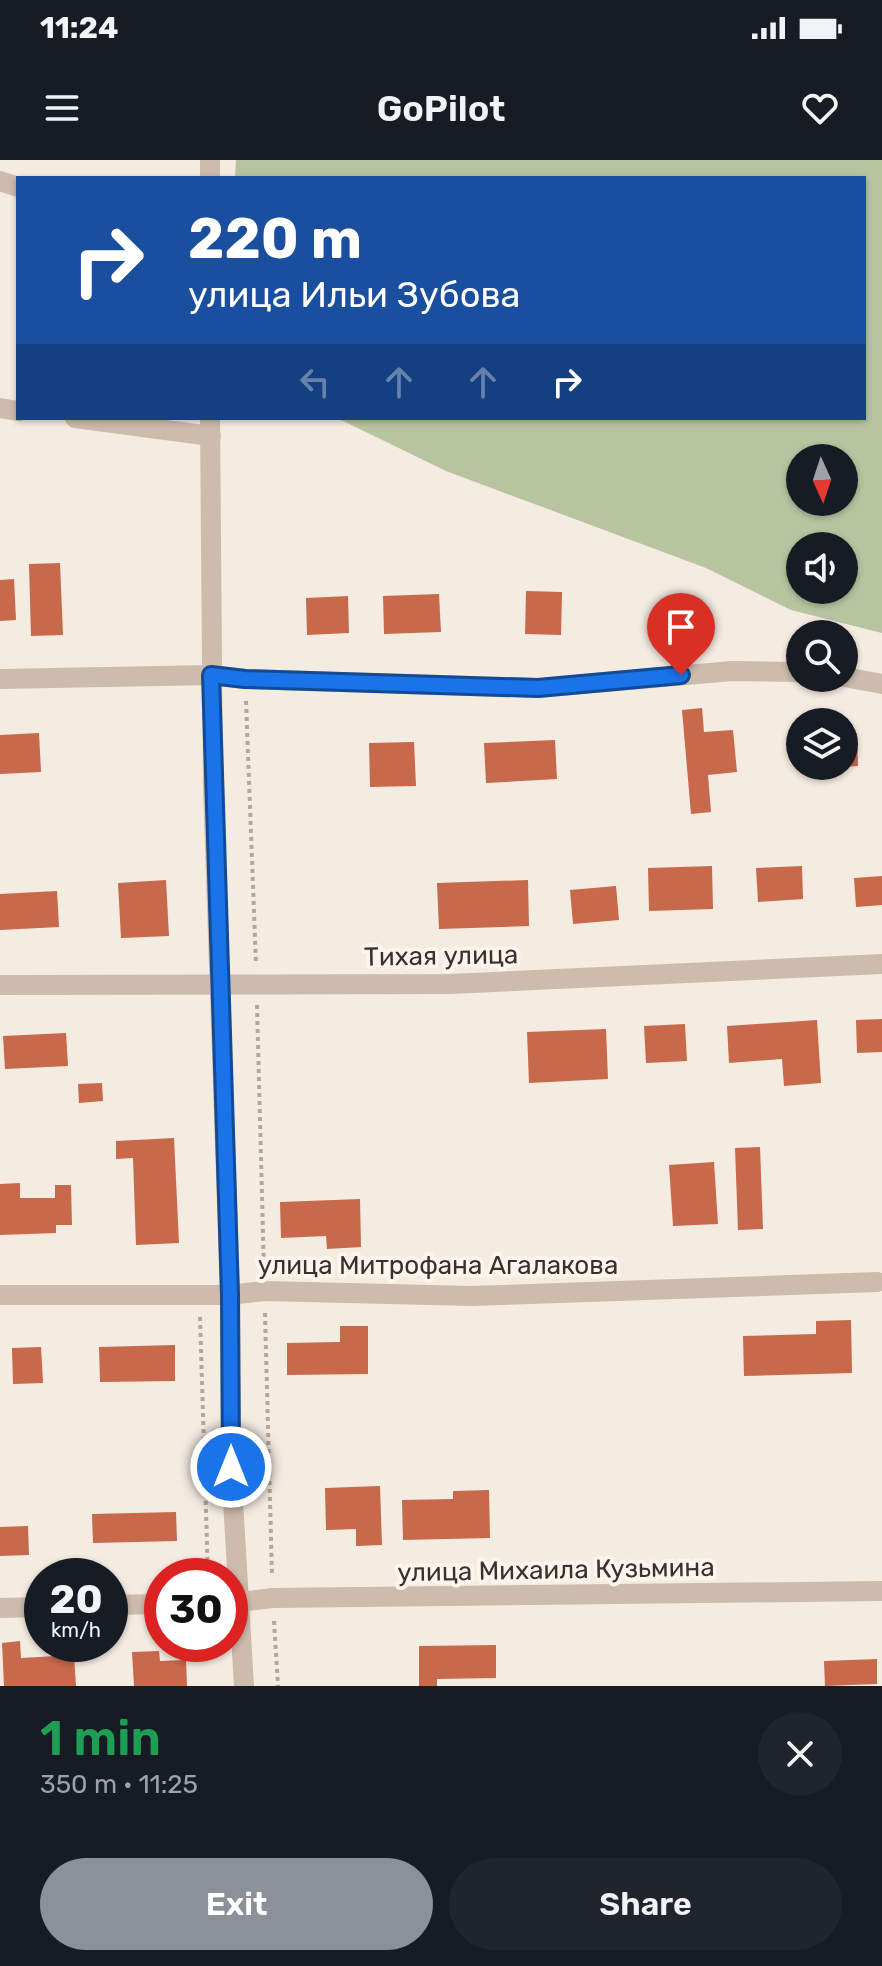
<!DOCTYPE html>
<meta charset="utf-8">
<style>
body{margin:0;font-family:Rubik,sans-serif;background:#20242c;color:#f1f3f6;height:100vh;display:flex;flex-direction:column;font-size:30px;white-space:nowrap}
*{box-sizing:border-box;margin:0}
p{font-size:26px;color:#9ea1a6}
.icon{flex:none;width:44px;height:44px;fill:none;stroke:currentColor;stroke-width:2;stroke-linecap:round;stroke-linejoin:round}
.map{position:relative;height:1526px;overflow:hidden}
.drawer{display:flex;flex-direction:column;background:#171b24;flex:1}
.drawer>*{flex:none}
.top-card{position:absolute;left:16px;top:16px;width:850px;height:244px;border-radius:0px;box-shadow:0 2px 6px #0004;background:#1a4fa0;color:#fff;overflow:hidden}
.needle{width:52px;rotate:177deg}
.fabs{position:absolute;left:786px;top:284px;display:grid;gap:16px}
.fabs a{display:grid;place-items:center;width:72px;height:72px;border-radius:50%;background:#171b24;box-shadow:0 2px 6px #0004;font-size:40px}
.speed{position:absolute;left:24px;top:1398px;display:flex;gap:16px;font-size:40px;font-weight:700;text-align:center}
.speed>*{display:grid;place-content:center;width:104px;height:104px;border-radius:50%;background:#171b24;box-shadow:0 2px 6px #0004;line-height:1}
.speed small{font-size:20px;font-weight:400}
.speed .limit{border:12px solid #d22;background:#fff;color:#111}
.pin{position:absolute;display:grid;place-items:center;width:68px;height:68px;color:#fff;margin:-82px -34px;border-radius:50% 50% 50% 0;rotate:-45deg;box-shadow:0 0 8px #0007}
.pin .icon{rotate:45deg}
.me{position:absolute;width:88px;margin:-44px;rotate:0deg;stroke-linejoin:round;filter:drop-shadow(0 0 6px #0008)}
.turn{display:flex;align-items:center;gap:28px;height:168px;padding:0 40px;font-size:36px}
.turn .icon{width:104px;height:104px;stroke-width:2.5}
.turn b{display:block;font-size:56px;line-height:68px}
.lanes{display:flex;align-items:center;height:76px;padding:0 40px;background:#0003;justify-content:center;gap:40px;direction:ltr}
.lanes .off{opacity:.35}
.round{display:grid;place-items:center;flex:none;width:84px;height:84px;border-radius:42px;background:#20242c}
.head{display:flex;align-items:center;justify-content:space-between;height:136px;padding:0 40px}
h1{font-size:48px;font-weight:600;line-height:60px;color:#1e9e55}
.cta{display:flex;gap:16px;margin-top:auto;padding:16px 40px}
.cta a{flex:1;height:92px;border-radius:48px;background:#8c9099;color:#fff;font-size:32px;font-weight:600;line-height:92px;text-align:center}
.cta a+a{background:#20242c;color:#f1f3f6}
.status{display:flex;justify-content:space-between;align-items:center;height:56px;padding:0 40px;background:#171b24;direction:ltr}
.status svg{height:22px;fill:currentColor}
header{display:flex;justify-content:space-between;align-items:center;height:104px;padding:0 40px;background:#171b24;font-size:36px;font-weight:600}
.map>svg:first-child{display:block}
.green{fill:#b8c4a0;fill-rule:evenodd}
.building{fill:#c8694b}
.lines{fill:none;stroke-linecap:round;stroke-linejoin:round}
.path{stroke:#b9a596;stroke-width:4;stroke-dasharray:4 4;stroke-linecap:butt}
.minor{stroke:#cdbbac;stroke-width:20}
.route-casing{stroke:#114b97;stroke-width:20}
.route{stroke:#1a73e8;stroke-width:14}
.labels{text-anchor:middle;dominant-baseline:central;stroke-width:8;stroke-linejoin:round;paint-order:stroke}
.street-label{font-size:26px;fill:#3b302b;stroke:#fbf5ee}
</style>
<div class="status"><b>11:24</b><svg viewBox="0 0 49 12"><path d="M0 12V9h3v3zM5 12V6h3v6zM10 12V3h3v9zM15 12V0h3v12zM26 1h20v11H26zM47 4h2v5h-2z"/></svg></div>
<header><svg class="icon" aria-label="menu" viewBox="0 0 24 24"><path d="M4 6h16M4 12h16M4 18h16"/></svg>GoPilot<svg class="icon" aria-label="heart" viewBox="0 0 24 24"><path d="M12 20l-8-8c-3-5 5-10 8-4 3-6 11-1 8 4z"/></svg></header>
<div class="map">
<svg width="882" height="1526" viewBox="0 0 882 1526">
<rect width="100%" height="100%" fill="#f4ebe1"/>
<path class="green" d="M236,0H882V473L791,450L706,408L446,311L337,258H864V18H235ZM800,298H844V342H800ZM800,386H844V430H800Z"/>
<g class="building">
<path d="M60,403L63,475L31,476L29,404Z"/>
<path d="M14,419L16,460L0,461V420Z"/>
<path d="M526,431L562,432L561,475L525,474Z"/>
<path d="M439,434L441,472L384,474L383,436Z"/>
<path d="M348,436L349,473L307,475L306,438Z"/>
<path d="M702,548L704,572L733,570L737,612L708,615L711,652L691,654L682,550Z"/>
<path d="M39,573L41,612L0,614V575Z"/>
<path d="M844,573H857L858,606L844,607Z"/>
<path d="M555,580L557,619L486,623L484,583Z"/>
<path d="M414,582L416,626L370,627L369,583Z"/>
<path d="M712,706L713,749L649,751L648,708Z"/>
<path d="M802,706L803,739L758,742L756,708Z"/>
<path d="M882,716V745L856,747L854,718Z"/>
<path d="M166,720L169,776L121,778L118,723Z"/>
<path d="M528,720L529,766L439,769L437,723Z"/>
<path d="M616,726L619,760L573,764L570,730Z"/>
<path d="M57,731L59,767L0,770V734Z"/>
<path d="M882,859V892L857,893L856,860Z"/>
<path d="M817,860L821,923L784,926L782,899L729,903L727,866Z"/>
<path d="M685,864L687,901L646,903L644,866Z"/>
<path d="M606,869L608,919L529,923L527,872Z"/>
<path d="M66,873L68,906L5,909L3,876Z"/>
<path d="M102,923L103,941L79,943L78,924Z"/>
<path d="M174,978L179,1083L136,1085L133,998L116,999V981Z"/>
<path d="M760,987L763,1069L738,1070L735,988Z"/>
<path d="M714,1002L718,1064L673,1066L669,1005Z"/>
<path d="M20,1023V1038H55V1025H71L72,1065H56V1073L0,1075V1024Z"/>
<path d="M360,1039L361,1087L327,1089L326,1076L281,1078L280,1042Z"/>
<path d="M851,1160L852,1213L744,1216L743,1176L816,1174V1161Z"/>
<path d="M340,1166H368V1214L287,1215V1183L340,1182Z"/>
<path d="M175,1185V1221L100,1222L99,1187Z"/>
<path d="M41,1187L43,1223L13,1224L12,1188Z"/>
<path d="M380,1326L382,1385L356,1386V1369L326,1370L325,1328Z"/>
<path d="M489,1330L490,1378L403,1380L402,1340L453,1339V1331Z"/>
<path d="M176,1352L177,1381L93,1383L92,1354Z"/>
<path d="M28,1366L29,1395L0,1396V1367Z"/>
<path d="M20,1481L21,1498L74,1495L76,1526H4L2,1483Z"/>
<path d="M496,1485V1518L437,1519V1526H419V1486Z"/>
<path d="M159,1491L160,1501L186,1500L187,1526H134L132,1492Z"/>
<path d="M877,1499V1524L825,1526L824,1501Z"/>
</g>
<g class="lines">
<g class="path">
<path d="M246,541L256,804"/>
<path d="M257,845L264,1112"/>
<path d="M265,1153L272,1416"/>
<path d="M200,1157L208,1416"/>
<path d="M274,1461L278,1526"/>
</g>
<g class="minor">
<path d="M210,18V0"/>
<path d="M0,21L18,27"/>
<path d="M0,248L18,251"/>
<path d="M75,258L211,276"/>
<path d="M210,258L213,626L230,1135L231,1307L244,1526"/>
<path d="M844,517L882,524"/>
<path d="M0,519L211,515L245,519L538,528L732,511L800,512"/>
<path d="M0,825L450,824L882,804"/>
<path d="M0,1135H230L264,1131L471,1136L877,1122"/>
<path d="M230,1443L273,1438L882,1431"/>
<path d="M110,1445L162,1444"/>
<path d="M0,1448L42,1447"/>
</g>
</g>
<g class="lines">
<defs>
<path id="route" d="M231,1307L230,1135L211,515L245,519L538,528L681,515"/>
</defs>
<use href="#route" class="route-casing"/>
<use href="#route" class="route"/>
</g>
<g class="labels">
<g class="street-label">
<text transform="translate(441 796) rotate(-1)">Тихая улица</text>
<text x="438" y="1105">улица Митрофана Агалакова</text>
<text transform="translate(556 1410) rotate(-1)">улица Михаила Кузьмина</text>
</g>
</g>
</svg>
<div class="fabs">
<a><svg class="needle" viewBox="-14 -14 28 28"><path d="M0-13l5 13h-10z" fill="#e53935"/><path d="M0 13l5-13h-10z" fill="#9ea1a6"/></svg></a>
<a><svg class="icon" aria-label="sound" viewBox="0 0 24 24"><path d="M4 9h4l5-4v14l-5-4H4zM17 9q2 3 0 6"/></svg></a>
<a><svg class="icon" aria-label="search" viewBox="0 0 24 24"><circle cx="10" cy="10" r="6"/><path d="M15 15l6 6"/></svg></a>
<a><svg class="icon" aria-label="layers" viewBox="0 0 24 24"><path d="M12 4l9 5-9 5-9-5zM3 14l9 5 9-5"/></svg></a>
</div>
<div class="speed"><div>20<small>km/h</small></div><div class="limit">30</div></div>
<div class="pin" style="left:681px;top:515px;background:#d93025"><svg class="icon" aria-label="arrive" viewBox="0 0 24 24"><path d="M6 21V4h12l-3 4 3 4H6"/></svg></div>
<svg class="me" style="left:231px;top:1307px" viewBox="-20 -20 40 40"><circle r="17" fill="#1a73e8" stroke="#fff" stroke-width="3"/><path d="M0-11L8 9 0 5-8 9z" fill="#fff"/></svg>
<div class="top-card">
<div class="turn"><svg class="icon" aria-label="right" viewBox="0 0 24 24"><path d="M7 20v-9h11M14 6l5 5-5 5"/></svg><div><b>220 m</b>улица Ильи Зубова</div></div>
<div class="lanes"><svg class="icon off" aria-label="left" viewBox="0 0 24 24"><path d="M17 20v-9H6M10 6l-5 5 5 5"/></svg><svg class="icon off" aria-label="ahead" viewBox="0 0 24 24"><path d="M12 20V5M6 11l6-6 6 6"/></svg><svg class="icon off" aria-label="ahead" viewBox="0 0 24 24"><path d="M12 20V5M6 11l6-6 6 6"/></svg><svg class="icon" aria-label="right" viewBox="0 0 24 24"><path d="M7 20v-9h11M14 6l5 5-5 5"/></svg></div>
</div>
</div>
<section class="drawer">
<div class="head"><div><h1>1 min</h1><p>350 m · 11:25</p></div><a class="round"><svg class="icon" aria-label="close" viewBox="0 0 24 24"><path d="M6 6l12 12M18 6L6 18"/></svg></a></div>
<div class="cta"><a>Exit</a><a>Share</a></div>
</section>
